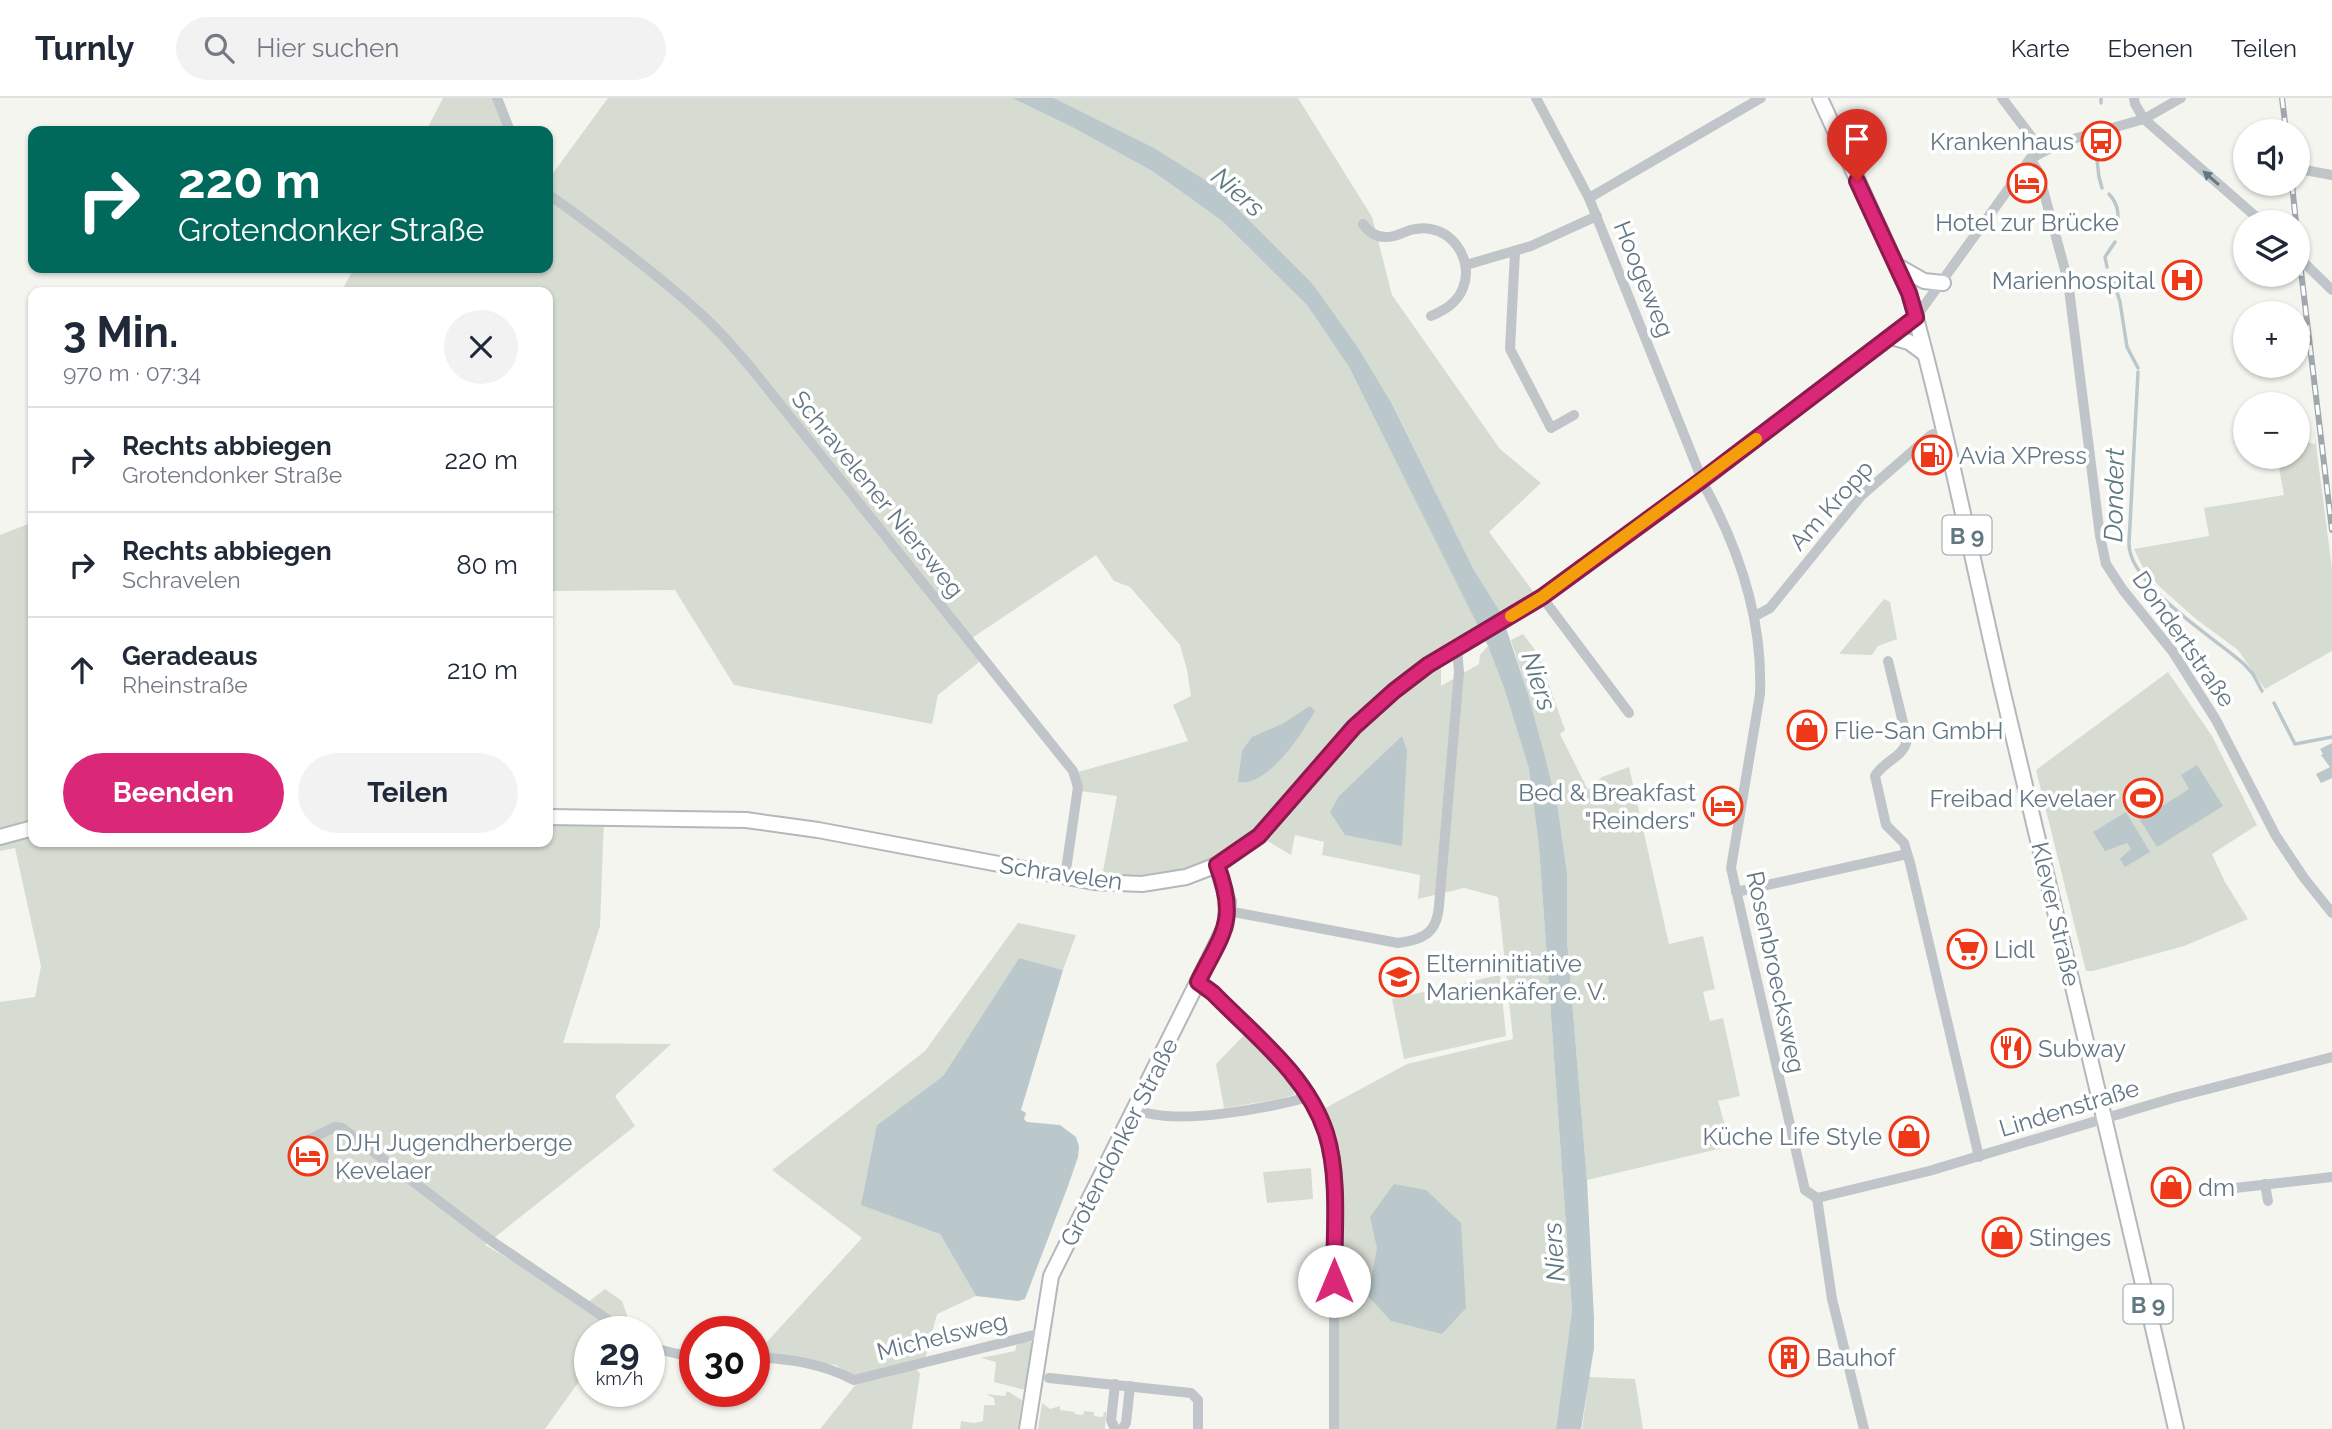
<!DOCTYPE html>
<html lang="de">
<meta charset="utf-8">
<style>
body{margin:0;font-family:Raleway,sans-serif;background:#f2f2f3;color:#1f2937;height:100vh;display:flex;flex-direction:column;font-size:26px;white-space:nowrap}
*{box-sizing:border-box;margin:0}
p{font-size:23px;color:#747a83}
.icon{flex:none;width:38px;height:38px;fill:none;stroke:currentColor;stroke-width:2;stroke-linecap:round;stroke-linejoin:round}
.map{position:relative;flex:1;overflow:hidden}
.panel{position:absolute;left:28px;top:189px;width:525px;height:560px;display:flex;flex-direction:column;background:#fff;border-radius:14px;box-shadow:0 2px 5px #0004}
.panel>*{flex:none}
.top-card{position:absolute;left:28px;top:28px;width:525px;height:147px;border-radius:14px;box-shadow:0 2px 5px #0004;background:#00695c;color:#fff;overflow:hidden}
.fabs{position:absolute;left:2233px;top:21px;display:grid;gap:14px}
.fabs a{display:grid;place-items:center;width:77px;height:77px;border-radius:50%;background:#fff;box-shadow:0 2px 5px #0004;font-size:35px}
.speed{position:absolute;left:574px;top:1218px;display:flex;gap:14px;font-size:35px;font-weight:700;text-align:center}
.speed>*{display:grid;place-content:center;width:91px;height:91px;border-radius:50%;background:#fff;box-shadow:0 2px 5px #0004;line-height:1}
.speed small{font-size:18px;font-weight:400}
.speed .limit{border:10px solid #d22;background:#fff;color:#111}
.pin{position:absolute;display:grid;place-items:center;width:60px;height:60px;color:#fff;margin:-72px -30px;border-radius:50% 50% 50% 0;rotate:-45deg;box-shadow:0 0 7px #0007}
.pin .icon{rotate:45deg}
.me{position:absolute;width:77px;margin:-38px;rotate:0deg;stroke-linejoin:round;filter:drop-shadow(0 0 5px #0008)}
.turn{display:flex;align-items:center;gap:24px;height:147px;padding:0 35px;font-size:32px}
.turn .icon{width:91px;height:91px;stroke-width:2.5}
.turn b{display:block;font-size:49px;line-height:60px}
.round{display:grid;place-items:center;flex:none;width:74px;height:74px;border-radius:37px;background:#f2f2f3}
.overview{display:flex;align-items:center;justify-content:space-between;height:119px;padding:0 35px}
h1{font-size:42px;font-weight:700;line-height:52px}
.button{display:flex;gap:14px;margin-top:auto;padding:14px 35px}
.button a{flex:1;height:80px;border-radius:42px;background:#db2777;color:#fff;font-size:28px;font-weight:700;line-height:80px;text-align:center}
.button a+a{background:#f2f2f3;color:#1f2937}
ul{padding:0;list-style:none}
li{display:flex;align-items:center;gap:21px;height:105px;padding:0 35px;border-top:2px solid #e0e1e3}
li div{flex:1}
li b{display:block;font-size:26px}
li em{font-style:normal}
header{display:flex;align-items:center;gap:42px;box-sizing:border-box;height:98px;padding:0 35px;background:#fff;border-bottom:2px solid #e0e1e3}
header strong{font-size:33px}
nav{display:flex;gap:38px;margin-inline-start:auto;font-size:24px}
.search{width:490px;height:63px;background:#f2f2f3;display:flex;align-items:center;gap:18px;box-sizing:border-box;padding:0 24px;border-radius:38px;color:#747a83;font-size:26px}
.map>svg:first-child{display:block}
.green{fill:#d6dcd1}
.water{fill:#bac8cc}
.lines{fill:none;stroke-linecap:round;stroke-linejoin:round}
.stream{stroke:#bac8cc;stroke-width:3.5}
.major-casing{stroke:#b3b8bc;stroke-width:18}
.minor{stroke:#bfc5c8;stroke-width:10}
.major{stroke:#fff;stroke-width:14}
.rail-casing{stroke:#a0a8ad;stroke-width:6}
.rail{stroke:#fff;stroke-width:3.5;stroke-dasharray:10;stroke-linecap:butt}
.oneway{fill:#627784}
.route-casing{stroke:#8e194d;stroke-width:18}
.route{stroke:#db2777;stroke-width:12}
.slow{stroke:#f59e0b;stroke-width:12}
.labels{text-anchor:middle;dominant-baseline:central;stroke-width:7;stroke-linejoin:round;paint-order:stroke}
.shield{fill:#fff;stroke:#91a0a9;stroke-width:2}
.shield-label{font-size:23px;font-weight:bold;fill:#627784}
.poi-label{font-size:24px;fill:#627784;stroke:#fff;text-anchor:start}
.street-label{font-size:24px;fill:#627784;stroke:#fff}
.water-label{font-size:26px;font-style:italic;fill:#5d7a81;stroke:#fff}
</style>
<header>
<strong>Turnly</strong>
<div class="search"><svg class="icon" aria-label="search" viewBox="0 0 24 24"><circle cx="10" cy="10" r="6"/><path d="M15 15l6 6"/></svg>Hier suchen</div>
<nav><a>Karte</a><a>Ebenen</a><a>Teilen</a></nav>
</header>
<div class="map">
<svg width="2332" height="1331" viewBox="0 0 2332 1331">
<rect width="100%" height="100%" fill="#f5f5f0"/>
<g class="green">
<path d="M443,0H497L510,33H426Z"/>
<path d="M608,0H1012L1072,29L1152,73L1222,123L1307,207L1349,269L1479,528L1407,576L1397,596L1441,567V588L1479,566L1480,557L1488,548L1504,590L1529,671L1539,749L1572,1212L1556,1331H1334V1073L1318,1014L1407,966L1513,941L1498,799L1464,790L1418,801L1420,777L1322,757L1324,744L1295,737L1291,757L1259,738L1257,730C1244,739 1231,751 1217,758C1180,776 1141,778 1101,784L1117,698L1073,692L1071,676L1188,643L1173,607L1191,598L1187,572L1180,547L1130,489L1114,483L1096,457L969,542L983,561L938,597L932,626L734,587L675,492L548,493V194H341L354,170H548V82Z"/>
<path d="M1054,0H1298L1372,119L1392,197L1500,351L1541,385L1489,434L1535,496L1501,515L1474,472L1391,304L1359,251L1313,186L1216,89Z"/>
<path d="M2314,331L2332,471V553L2265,591L2238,552L2196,521L2161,490L2142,468L2134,451L2209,438L2204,410L2284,397L2277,359H2298V342L2315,346Z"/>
<path d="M33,424V744H548V719L604,720L600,828L563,945L671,946L615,998L635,1028L485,1147L587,1205L605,1191L622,1203L633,1234H590V1268L545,1331H0V904L35,899L41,868L15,750L0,753V437Z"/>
<path d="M1884,501L1890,504L1897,541L1878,548L1872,557L1839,556Z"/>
<path d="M1523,536L1538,556L1565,632L1560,636L1588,692L1602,679L1629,669L1669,846L1703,838L1715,891L1703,894L1710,923L1723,920L1740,998L1718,1003L1731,1048L1587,1082L1567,842V775L1558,711L1529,599L1511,542Z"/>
<path d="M2168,574L2212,638L2257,727L2212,756L2225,784L2248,821L2184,848L2093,873H2086L2036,672Z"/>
<path d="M1018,825L1076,837L1063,872L1019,860L943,978L877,1027L976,1198L937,1216L925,1262L917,1265V1272L920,1276L912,1331H820L857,1285L836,1267L755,1257L862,1140L772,1072L925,953Z"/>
<path d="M1500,877L1506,938L1404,961L1392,901Z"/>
<path d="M1246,935L1291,981L1295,989L1294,997L1274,1002L1224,1010L1216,966Z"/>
<path d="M1311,1070L1313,1101L1267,1105L1263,1074Z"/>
<path d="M1028,1242L1032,1245L1025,1292L994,1284L996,1264L981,1260L1015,1253L1017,1246Z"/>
<path d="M1589,1279L1635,1281L1643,1331H1582Z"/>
<path d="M1007,1293L1022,1302L1018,1331H960L961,1323L974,1325L983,1323L984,1307H995L994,1300L986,1296L1005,1298Z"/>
<path d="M1042,1305L1050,1311L1060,1308V1312L1075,1314V1316L1083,1317L1084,1313L1094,1314V1318L1103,1319L1104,1314H1106L1105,1331H1038Z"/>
</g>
<g class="water">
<path d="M1012,0H1054L1154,50L1216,89L1313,186L1359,251L1391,304L1474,472L1501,515L1529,599L1545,659L1558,711L1567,775V842L1587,1082L1594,1220V1250L1581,1331H1556L1572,1212L1539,749L1529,671L1504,590L1488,548L1349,269L1307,207L1222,123L1176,90L1152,73L1072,29Z"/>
<path d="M1310,608L1315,613C1302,636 1268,689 1238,684L1242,653L1252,639L1282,626Z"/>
<path d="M1402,638L1407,653L1402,748L1345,737L1330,714L1339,698Z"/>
<path d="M2332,645V680L2321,685L2316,676L2330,669L2321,657L2323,656L2320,651Z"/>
<path d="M2197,667L2223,708L2157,749L2140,722L2189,691L2181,677Z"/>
<path d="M2126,714L2150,754L2125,769L2120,761L2131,751L2127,745L2105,753L2093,734Z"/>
<path d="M1019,860L1063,872L1021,1012L1026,1015L1024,1021L1027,1024L1060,1027L1076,1039L1079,1048L1078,1059L1068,1088L1025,1201L1018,1203L976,1198L940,1136L861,1107L877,1027L943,978Z"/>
<path d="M1394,1086L1426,1092L1461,1125L1466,1210L1442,1236L1391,1223L1368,1198L1377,1150L1370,1119Z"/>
</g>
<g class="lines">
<g class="stream">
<path d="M2101,0V5"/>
<path d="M2096,53L2099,79L2102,90"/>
<path d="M2109,96C2120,108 2119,119 2116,134"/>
<path d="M2107,169L2105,159L2115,144"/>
<path d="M2113,181L2120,204L2127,249L2138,270"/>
<path d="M2138,274L2129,445C2128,487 2215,540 2244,566L2253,576L2262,593"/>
<path d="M2274,605L2295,646L2332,639"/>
</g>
<defs>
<g id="major">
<path d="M1820,0L1909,195C1946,327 1972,461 2003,595C2061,840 2121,1085 2176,1331"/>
<path d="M1896,167L1924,183L1943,185"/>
<path d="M1891,239L1909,244L1925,256"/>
<path d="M548,719L746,722L818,732L1094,784L1142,786L1186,779L1217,767L1259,738L1354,629L1394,593L1428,567L1542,499L1702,382L1916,219"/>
<path d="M0,739L33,730"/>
<path d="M1027,1331L1051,1178L1225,829L1228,804L1217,767"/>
</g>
</defs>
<use href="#major" class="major-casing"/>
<g class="minor">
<path d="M497,0L510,33"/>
<path d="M1536,0L1589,100L1705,389C1740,453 1763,523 1760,596L1731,770L1805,1092L1817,1100"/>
<path d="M2002,0L2042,53"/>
<path d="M2134,0L2135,6L2144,21L2262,124"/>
<path d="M2030,61L2038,73L2068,183L2100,438L2106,466L2123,492L2173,554L2216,622L2276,738L2304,780L2332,815"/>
<path d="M2305,72L2332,77"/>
<path d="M548,96C600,133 652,172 700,215C723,236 744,261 764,286L1065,663L1073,673L1078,689L1065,779"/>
<path d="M1589,100L1761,0"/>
<path d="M1363,126C1368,133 1375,139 1385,139C1396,140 1405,132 1416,131C1449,125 1475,160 1463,190C1457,205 1445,212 1431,218"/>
<path d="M1515,154L1510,251L1551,330L1574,317"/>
<path d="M2298,159L2332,192"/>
<path d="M1466,167L1531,148L1597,118"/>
<path d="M1916,219L2030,61L2059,45L2144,21L2181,0"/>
<path d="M1542,499L1629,615"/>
<path d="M1755,518L1770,510L1861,398L1931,337L1945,332"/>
<path d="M1888,563L1907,641C1905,659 1883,663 1875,678L1886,727L1904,745L1910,765L1979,1059"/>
<path d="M1736,794L1907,756"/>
<path d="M1228,813L1398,845C1423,842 1437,835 1439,808L1459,574L1457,550"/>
<path d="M1198,884L1213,895C1254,936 1310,978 1327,1036C1330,1048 1331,1061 1334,1073V1331"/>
<path d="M1135,1011C1174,1029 1267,1010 1309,999"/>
<path d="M308,1042L335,1029L342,1030L493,1144L626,1234"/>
<path d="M2265,1086L2268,1103"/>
<path d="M2235,1090L2332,1079"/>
<path d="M1817,1100L1929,1073L2173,1000L2332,959"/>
<path d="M1817,1100L1832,1201L1864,1331"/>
<path d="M649,1249L678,1256L695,1257"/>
<path d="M754,1259C790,1261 821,1265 854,1282L1042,1235"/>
<path d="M1049,1280L1191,1295L1198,1302V1331"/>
<path d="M1115,1331L1111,1322L1115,1286"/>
<path d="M1122,1331L1126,1325L1130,1288"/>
</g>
<use href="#major" class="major"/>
<defs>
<g id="rail">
<path d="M2282,0L2286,33"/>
<path d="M2292,86L2296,124"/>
<path d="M2298,148L2332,432"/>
</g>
</defs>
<use href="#rail" class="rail-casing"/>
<use href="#rail" class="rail"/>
</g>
<defs><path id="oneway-solid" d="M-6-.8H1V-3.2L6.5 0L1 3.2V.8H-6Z" transform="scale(1.75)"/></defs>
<use class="oneway" href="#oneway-solid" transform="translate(2211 80) rotate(-139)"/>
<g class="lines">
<defs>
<path id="route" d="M1334,1183C1334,1137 1340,1079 1326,1035C1307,977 1254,937 1213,895L1198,884C1223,834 1238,823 1217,767L1259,738L1354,629L1394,593L1428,567L1542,499L1702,382L1916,219L1909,195L1857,83"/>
</defs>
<use href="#route" class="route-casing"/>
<use href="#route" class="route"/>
<path class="slow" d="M1511,518L1542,499L1756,341"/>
</g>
<defs>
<symbol id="bus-ring" viewBox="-11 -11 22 22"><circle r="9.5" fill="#fff" stroke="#ee3817" stroke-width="1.5"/><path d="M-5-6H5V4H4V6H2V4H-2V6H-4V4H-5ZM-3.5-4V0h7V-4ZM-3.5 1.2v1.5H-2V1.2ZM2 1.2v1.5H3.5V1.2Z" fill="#ee3817"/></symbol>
<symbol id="hotel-ring" viewBox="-11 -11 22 22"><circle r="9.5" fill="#fff" stroke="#ee3817" stroke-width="1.5"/><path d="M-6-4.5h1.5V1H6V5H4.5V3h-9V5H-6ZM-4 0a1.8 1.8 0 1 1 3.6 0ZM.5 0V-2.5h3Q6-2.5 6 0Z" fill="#ee3817"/></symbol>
<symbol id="hospital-ring" viewBox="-11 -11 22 22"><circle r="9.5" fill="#fff" stroke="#ee3817" stroke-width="1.5"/><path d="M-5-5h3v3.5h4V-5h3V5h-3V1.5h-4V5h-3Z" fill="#ee3817"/></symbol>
<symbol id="fuel-ring" viewBox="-11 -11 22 22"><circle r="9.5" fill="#fff" stroke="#ee3817" stroke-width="1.5"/><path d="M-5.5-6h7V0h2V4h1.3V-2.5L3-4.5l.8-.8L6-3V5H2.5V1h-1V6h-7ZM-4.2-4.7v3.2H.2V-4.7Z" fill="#ee3817"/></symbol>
<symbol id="shop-ring" viewBox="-11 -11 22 22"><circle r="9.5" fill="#fff" stroke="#ee3817" stroke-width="1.5"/><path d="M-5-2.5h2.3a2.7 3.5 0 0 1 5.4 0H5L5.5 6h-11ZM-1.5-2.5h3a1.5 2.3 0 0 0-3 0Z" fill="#ee3817"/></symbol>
<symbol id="stadium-ring" viewBox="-11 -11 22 22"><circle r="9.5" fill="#fff" stroke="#ee3817" stroke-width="1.5"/><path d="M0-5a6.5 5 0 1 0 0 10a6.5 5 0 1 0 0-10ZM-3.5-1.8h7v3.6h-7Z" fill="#ee3817"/></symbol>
<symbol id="supermarket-ring" viewBox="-11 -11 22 22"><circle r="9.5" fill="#fff" stroke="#ee3817" stroke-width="1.5"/><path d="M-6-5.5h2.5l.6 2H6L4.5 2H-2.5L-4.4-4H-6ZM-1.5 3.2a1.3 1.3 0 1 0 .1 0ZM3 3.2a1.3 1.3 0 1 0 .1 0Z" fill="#ee3817"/></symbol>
<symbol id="school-ring" viewBox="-11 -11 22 22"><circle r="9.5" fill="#fff" stroke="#ee3817" stroke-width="1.5"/><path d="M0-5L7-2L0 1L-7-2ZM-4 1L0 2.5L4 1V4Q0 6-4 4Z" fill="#ee3817"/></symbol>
<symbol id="restaurant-ring" viewBox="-11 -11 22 22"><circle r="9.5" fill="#fff" stroke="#ee3817" stroke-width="1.5"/><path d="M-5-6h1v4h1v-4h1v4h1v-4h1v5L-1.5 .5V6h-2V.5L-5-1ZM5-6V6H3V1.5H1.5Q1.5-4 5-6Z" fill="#ee3817"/></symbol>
<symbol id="building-ring" viewBox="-11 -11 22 22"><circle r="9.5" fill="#fff" stroke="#ee3817" stroke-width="1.5"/><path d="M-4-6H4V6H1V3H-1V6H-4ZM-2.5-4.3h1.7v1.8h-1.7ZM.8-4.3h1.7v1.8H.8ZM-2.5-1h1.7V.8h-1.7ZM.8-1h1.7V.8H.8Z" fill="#ee3817"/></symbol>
</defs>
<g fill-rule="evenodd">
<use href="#bus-ring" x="2079" y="21" width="44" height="44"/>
<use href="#hotel-ring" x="2005" y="63" width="44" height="44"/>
<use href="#hospital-ring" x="2160" y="160" width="44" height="44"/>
<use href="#fuel-ring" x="1910" y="335" width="44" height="44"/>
<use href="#shop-ring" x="1785" y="610" width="44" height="44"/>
<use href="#stadium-ring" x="2121" y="678" width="44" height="44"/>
<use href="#hotel-ring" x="1701" y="686" width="44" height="44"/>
<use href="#supermarket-ring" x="1945" y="829" width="44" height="44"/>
<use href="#school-ring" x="1377" y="857" width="44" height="44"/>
<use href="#restaurant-ring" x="1989" y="928" width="44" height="44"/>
<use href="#shop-ring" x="1887" y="1016" width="44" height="44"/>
<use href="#hotel-ring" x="286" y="1036" width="44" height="44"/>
<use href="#shop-ring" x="2149" y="1067" width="44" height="44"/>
<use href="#shop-ring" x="1980" y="1117" width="44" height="44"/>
<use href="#building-ring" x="1767" y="1237" width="44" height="44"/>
</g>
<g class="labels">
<g class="shield">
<rect x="1942.5" y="417.5" width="49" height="39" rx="5"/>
<rect x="2123.5" y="1186.5" width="49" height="39" rx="5"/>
</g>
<g class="shield-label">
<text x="1967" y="437">B 9</text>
<text x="2148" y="1206">B 9</text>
</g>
<g class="poi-label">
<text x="2074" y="43" text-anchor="end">Krankenhaus</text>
<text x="2027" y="124" text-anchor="middle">Hotel zur Brücke</text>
<text x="2155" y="182" text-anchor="end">Marienhospital</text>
<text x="1959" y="357">Avia XPress</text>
<text x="1834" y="632">Flie-San GmbH</text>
<text x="1696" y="694" text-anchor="end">Bed &amp; Breakfast<tspan x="1696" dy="28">"Reinders"</tspan></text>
<text x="2116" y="700" text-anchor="end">Freibad Kevelaer</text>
<text x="1994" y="851">Lidl</text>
<text x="1426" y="865">Elterninitiative<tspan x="1426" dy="28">Marienkäfer e. V.</tspan></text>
<text x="2038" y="950">Subway</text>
<text x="1882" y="1038" text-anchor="end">Küche Life Style</text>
<text x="335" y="1044">DJH Jugendherberge<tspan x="335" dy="28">Kevelaer</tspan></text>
<text x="2198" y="1089">dm</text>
<text x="2029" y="1139">Stinges</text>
<text x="1816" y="1259">Bauhof</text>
</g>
<g class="street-label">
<text transform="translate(1644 181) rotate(68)">Hoogeweg</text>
<text transform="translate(878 396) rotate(51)">Schravelener Niersweg</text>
<text transform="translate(1831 407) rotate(-48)">Am Kropp</text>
<text transform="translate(2184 541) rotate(55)">Dondertstraße</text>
<text transform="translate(1061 775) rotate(8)">Schravelen</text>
<text transform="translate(2056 816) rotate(77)">Klever Straße</text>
<text transform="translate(1776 874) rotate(78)">Rosenbroecksweg</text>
<text transform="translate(2069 1010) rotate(-17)">Lindenstraße</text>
<text transform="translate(1119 1044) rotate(-63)">Grotendonker Straße</text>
<text transform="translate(942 1238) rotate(-14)">Michelsweg</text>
</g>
<g class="water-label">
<text transform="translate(1238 94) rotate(41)">Niers</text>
<text transform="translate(2114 397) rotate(-89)">Dondert</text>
<text transform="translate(1539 583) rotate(72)">Niers</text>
<text transform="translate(1554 1154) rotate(-94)">Niers</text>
</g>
</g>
</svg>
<div class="fabs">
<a><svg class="icon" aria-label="sound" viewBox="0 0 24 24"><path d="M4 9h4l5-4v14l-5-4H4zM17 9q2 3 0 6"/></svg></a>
<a><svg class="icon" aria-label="layers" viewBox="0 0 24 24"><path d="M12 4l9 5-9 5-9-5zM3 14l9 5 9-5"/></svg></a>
<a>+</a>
<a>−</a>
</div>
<div class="speed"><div>29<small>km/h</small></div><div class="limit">30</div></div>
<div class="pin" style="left:1857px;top:83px;background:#d93025"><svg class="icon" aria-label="arrive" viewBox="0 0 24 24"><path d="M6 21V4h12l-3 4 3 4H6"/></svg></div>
<svg class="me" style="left:1334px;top:1183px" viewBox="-20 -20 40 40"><circle r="19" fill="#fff"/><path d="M0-13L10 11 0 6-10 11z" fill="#db2777"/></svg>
<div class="top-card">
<div class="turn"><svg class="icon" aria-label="right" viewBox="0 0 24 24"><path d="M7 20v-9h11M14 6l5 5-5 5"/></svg><div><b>220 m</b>Grotendonker Straße</div></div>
</div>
<section class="panel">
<div class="overview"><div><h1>3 Min.</h1><p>970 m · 07:34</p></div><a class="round"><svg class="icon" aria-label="close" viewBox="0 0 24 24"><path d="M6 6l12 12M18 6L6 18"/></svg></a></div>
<ul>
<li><svg class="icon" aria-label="right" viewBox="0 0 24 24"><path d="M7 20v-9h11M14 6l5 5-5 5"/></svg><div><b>Rechts abbiegen</b><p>Grotendonker Straße</p></div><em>220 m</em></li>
<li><svg class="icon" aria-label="right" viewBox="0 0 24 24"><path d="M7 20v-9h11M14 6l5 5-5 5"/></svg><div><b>Rechts abbiegen</b><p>Schravelen</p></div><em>80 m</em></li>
<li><svg class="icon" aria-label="ahead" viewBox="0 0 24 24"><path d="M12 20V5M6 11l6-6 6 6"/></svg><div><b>Geradeaus</b><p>Rheinstraße</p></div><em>210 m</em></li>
</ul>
<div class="button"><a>Beenden</a><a>Teilen</a></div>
</section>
</div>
